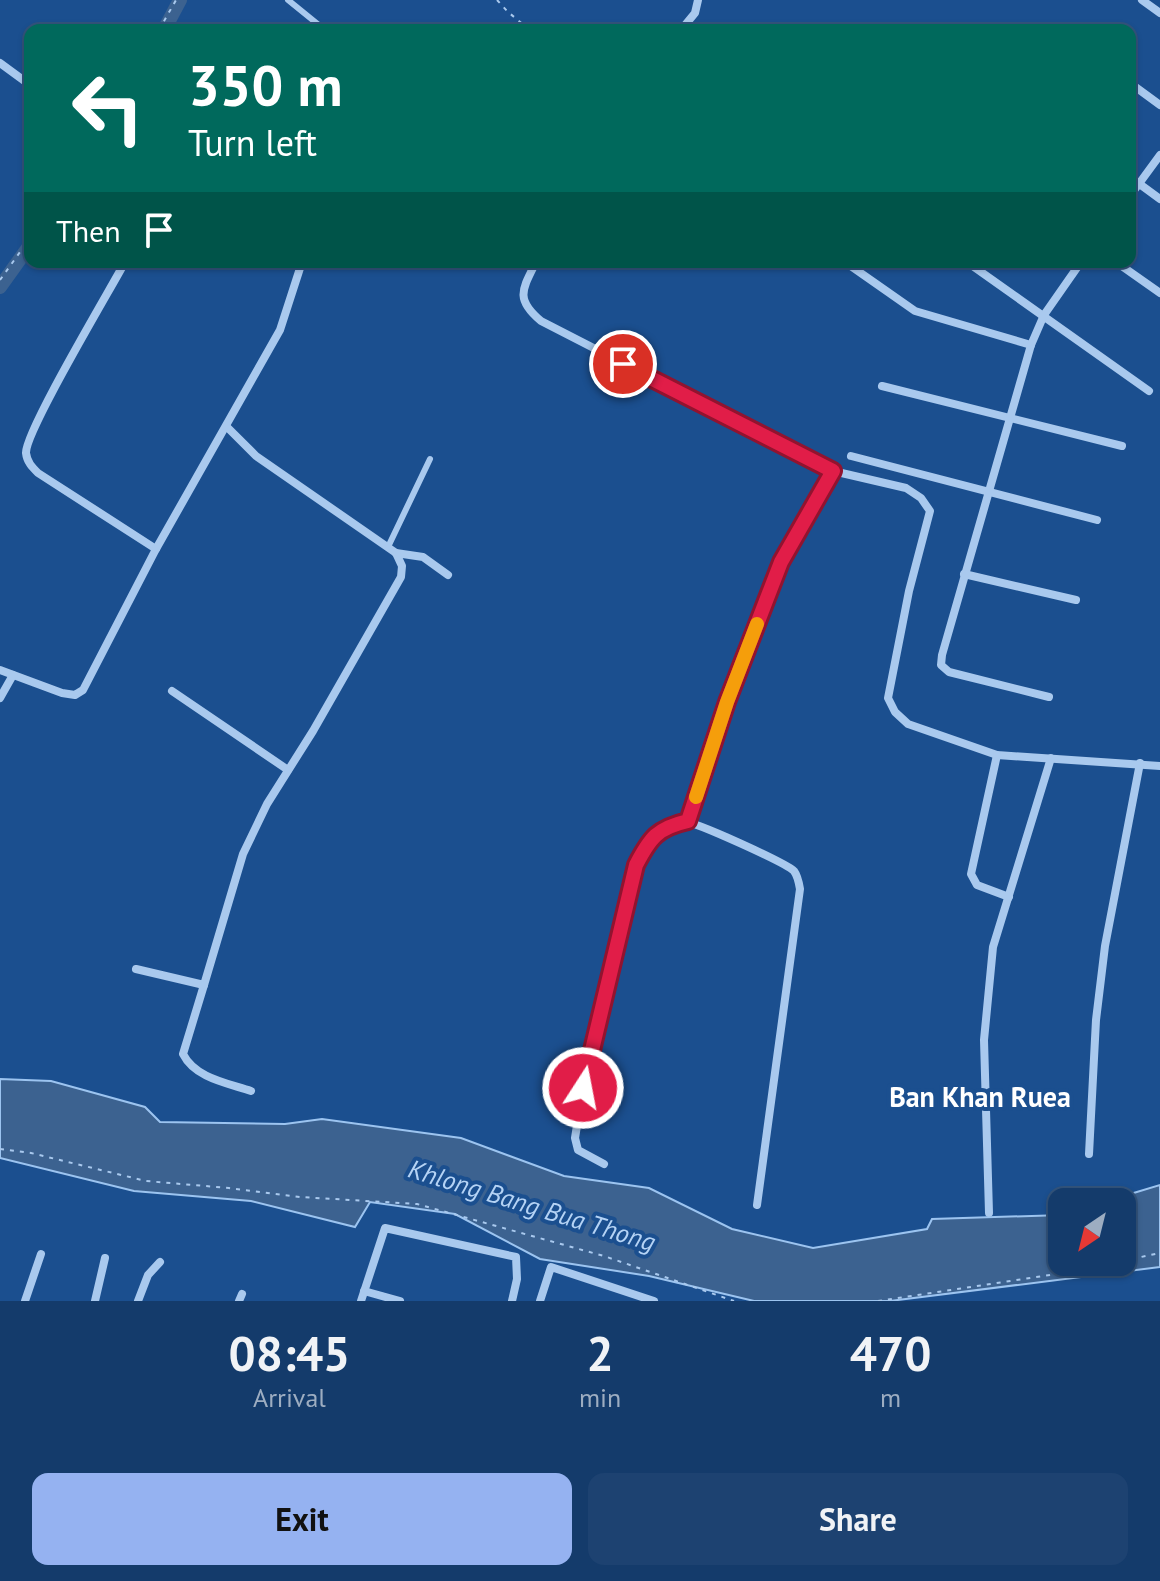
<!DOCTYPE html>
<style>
body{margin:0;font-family:"PT Sans",sans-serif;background:#1d4271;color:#f1f3f6;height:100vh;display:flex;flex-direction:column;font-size:30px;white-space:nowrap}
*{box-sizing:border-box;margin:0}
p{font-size:26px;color:#9dadc1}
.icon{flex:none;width:44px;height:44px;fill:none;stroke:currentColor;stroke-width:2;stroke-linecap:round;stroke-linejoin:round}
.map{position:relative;height:1301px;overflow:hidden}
.panel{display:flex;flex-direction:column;background:#143b6b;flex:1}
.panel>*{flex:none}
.top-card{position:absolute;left:24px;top:24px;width:1112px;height:244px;border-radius:16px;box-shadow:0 2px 6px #0004,0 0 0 2px #33557e;background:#00695c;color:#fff;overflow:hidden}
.needle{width:52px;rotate:215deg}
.fabs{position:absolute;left:1048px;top:1188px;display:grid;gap:16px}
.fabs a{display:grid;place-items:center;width:88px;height:88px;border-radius:16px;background:#143b6b;box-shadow:0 2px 6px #0004,0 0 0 2px #33557e;font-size:40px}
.pin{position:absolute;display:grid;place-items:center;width:68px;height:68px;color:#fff;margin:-34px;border:4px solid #fff;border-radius:50%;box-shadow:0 2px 8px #0007}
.me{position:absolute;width:88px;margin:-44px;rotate:11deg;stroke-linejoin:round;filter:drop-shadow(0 0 6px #0008)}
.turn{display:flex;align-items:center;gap:28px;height:168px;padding:0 32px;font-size:36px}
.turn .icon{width:104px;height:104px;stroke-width:2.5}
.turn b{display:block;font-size:56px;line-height:68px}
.then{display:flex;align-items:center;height:76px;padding:0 32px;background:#0003;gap:16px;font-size:30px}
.eta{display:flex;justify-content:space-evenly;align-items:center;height:136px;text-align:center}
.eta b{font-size:48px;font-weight:800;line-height:56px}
.cta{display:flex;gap:16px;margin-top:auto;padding:16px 32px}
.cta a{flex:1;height:92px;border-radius:16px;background:#95b2f1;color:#111;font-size:32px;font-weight:800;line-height:92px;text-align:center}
.cta a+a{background:#1d4271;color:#f1f3f6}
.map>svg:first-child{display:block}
.water{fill:#3c6290;stroke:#9cc4f0;stroke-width:2}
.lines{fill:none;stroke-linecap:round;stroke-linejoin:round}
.canal{stroke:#3c6290;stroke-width:14}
.path{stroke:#a9c9ee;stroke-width:2;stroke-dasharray:4 6;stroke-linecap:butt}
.lane{stroke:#a9c9ee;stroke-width:6}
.street{stroke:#a9c9ee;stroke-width:8}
.route-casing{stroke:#92132f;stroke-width:20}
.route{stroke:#e11d48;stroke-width:14}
.slow{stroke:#f59e0b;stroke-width:14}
.labels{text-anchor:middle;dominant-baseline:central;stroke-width:8;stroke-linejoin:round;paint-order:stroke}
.water-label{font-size:26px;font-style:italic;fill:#b5d3f5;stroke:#1b4f8f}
.quarter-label{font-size:28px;font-weight:bold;fill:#fff;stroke:#1b4f8f}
</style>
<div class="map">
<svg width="1160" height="1301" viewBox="0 0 1160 1301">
<rect width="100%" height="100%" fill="#1b4f8f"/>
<path class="water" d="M0,1079L51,1081L145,1107L160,1122L285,1124L322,1119L461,1138L564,1176L649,1188L732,1229L813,1248L927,1229L932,1219L1062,1215V1262H1122V1202H1117L1127,1195L1160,1185V1267L890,1301H754L649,1276L540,1259L455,1214L370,1202L355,1227L251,1201L134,1191L0,1158Z"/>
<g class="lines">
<g class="canal">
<path d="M164,30L180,0"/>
<path d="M0,287L30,245"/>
</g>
<g class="path">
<path d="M497,0L508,12L530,30"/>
<path d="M159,30L176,0"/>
<path d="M0,280L30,238"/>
<path d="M0,1149L31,1153L146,1181L229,1188L300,1197L417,1204L604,1256L734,1301"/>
<path d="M1122,1261L1160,1253"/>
<path d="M878,1301L1070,1272L1116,1262"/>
</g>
<g class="lane">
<path d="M288,0L325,30"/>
<path d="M388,547L430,459"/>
</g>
<g class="street">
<path d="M1142,0L1160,13"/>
<path d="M681,30L695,13L698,0"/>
<path d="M0,63L30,85"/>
<path d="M1130,83L1160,105"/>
<path d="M1130,177L1160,199"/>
<path d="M1130,196L1160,155"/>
<path d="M125,262C110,290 25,432 26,453C27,462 32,467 38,473L156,549"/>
<path d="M536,262C522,290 515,299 541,321L833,471L906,488L921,498L930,511L909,591L888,698L895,712L908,724L997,755L1160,766"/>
<path d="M845,262L915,311L1031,345"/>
<path d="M967,262L1149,391"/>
<path d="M1116,262L1160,293"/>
<path d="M882,386L1122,446"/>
<path d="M851,456L1097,520"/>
<path d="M396,553L423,557L448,575"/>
<path d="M964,574L1076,600"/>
<path d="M0,670L62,693L75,695L83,690L156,549L280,330L302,262"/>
<path d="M172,691L288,770"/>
<path d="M1049,697L949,672L941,665L942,655L1031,345L1044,315L1081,262"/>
<path d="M0,698L13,675"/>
<path d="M997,755L971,874L977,885L1009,897"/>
<path d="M688,821L727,702L781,562L833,471"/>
<path d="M136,969L204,985L243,854L267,804L313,731L401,577L402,566L396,553L256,456L227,427"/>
<path d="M204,985L183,1054C195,1078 227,1083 251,1091"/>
<path d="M1089,1154L1096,1020L1105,946L1140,763"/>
<path d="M604,1164L578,1150L575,1138L587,1063L636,865C647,844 659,823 685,822C694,821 786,863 794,871C797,875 799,883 800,889L757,1205"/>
<path d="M989,1213L984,1040L993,947L1051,758"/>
<path d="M364,1291L400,1301"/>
<path d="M25,1301L41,1254"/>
<path d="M95,1301L105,1258"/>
<path d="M138,1301L148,1275L160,1262"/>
<path d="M239,1301L242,1294"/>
<path d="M361,1301L385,1228L516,1257L517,1279L512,1301"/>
<path d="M540,1301L551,1267L654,1301"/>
</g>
</g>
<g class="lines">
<defs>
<path id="route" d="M583,1088L636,865C650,838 657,828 688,821L727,702L781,562L833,471L623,364"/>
</defs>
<use href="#route" class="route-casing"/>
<use href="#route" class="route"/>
<path class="slow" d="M696,797L727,702L757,624"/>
</g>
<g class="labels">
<g class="water-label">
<text transform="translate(532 1205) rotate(17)">Khlong Bang Bua Thong</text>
</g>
<g class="quarter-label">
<text x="980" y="1096">Ban Khan Ruea</text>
</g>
</g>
</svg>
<div class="fabs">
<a><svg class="needle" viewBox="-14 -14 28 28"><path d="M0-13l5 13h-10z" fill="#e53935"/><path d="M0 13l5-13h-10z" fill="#9dadc1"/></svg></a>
</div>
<div class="pin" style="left:623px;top:364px;background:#d93025"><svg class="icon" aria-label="arrive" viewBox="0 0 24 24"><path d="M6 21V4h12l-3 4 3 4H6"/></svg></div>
<svg class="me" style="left:583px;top:1088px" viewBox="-20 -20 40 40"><circle r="17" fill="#e11d48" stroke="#fff" stroke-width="3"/><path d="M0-11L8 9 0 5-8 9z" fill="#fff"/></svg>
<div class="top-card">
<div class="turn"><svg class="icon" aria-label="left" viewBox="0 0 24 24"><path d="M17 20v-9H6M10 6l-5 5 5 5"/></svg><div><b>350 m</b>Turn left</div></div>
<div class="then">Then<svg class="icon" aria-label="arrive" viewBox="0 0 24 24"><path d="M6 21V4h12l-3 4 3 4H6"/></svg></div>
</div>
</div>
<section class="panel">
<div class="eta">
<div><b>08:45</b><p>Arrival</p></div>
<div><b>2</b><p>min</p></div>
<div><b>470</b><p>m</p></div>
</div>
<div class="cta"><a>Exit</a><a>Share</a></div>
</section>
